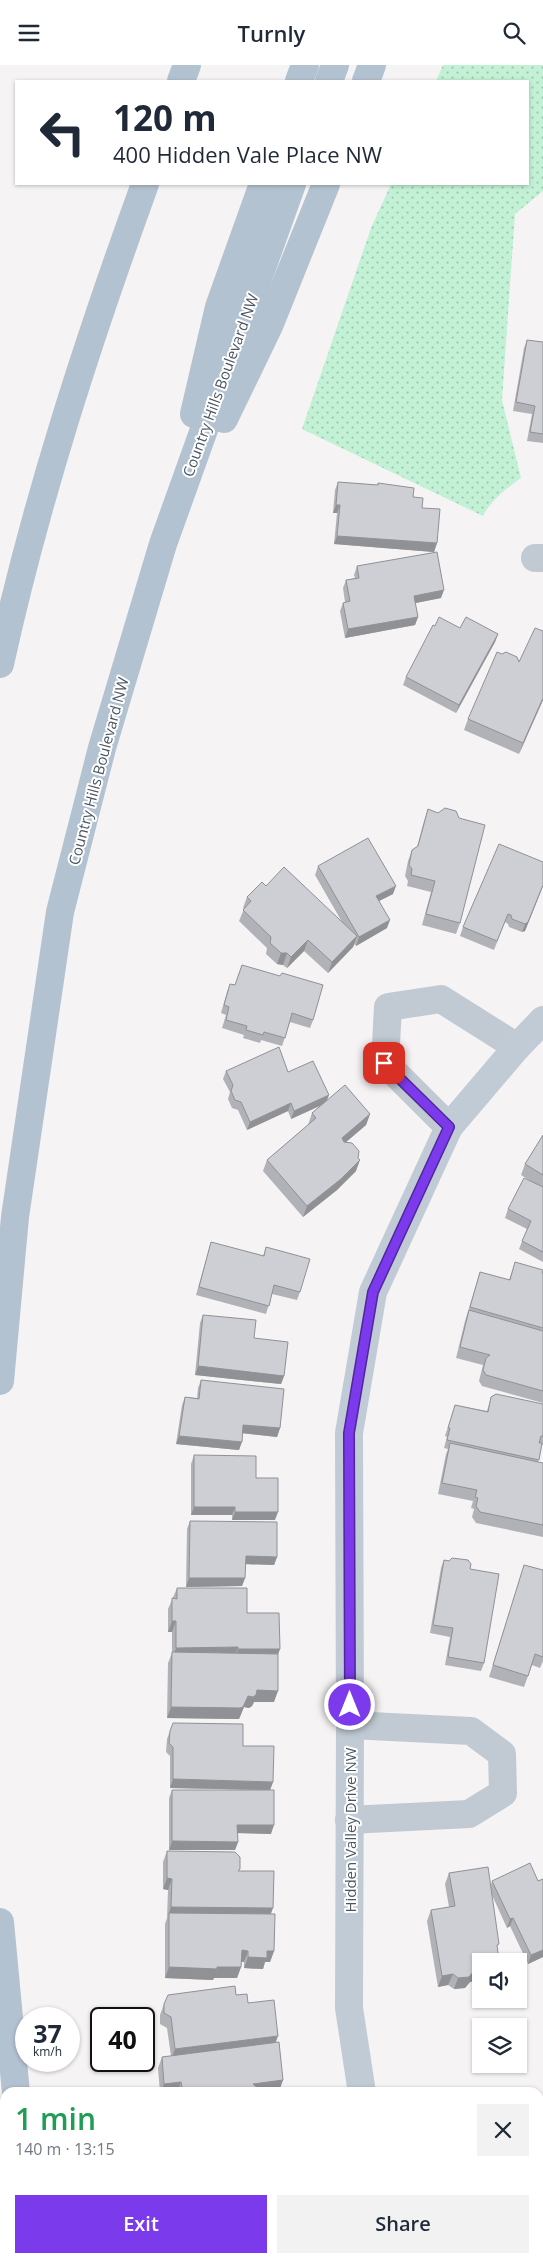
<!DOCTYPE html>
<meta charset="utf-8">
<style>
body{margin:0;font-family:"Open Sans",sans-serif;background:#f2f2f3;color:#1f2937;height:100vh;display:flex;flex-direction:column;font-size:19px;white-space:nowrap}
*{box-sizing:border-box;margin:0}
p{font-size:16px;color:#747a83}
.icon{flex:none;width:28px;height:28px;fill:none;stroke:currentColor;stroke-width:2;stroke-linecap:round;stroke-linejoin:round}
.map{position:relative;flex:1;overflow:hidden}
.details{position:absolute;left:0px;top:2022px;width:544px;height:176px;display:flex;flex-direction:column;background:#fff;border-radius:15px 15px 0 0;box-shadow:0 1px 4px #0004}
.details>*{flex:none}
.top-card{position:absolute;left:15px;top:15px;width:514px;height:105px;border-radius:0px;box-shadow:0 1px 4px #0004;background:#fff;color:#1f2937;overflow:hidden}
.fabs{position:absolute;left:472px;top:1888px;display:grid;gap:10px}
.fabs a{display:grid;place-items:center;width:55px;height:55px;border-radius:0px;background:#fff;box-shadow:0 1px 4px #0004;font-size:25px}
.speed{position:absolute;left:15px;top:1942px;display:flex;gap:10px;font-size:25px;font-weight:700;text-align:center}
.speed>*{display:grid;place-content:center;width:65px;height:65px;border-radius:50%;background:#fff;box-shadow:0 1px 4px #0004;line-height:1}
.speed small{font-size:12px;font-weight:400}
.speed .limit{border:2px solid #111;border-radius:8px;background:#fff;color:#111}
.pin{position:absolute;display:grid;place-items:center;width:42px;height:42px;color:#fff;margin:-21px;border-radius:10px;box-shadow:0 2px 8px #0006}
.me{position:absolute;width:55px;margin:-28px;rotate:0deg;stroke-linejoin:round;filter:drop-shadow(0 0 4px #0008)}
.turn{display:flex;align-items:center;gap:18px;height:105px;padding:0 15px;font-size:22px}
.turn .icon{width:65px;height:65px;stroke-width:2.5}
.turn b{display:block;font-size:35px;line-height:42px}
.round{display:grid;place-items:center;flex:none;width:52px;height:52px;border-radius:0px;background:#f2f2f3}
.overview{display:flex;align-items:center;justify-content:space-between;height:85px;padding:0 15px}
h1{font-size:30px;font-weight:600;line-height:38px;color:#1e9e55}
.button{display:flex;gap:10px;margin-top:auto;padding:10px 15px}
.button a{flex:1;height:58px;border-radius:0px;background:#7c3aed;color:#fff;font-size:20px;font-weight:600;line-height:58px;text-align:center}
.button a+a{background:#f2f2f3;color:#1f2937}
header{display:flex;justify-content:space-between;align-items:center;height:65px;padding:0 15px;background:#fff;font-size:22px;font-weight:600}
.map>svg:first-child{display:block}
.park{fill:url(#park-dots)}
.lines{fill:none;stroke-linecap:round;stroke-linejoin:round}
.street{stroke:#c1cad2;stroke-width:28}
.secondary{stroke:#c1cbd6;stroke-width:28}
.primary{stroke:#b3c2d1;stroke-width:28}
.wall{fill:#b0b2b7}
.shaded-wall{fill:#909195}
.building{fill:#cdcfd5;stroke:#909195}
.route-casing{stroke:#51269a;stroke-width:12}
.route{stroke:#7c3aed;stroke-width:9}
.labels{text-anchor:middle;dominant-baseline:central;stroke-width:4;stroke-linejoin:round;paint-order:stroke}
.street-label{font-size:15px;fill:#4a5661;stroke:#fff}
</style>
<header><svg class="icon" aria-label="menu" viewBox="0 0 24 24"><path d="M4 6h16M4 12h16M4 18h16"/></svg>Turnly<svg class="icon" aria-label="search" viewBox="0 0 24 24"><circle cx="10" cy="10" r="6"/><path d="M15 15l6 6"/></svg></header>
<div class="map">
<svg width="543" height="2198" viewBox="0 0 543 2198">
<defs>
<pattern id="park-dots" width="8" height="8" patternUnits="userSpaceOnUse" patternTransform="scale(1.25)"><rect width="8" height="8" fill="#c3f1d5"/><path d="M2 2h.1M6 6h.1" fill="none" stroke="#a0c6b0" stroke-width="1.8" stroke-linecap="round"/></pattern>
</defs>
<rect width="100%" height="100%" fill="#f5f3f3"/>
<path class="park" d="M443,0H543V126L515,149L502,335L521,413C506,424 492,434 483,451L302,364L371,163L391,119H528V16H436Z"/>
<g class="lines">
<g class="street">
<path d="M535,493H543"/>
<path d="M449,1062L385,998L388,942L441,934L517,982"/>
<path d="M349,1755L469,1749L503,1728L502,1689L471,1666L350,1660"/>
</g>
<g class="secondary">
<path d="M362,2028L349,1943L350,1660L349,1368L373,1227L449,1062L517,982L543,955"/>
<path d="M434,2194L437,2198"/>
</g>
<g class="primary">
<path d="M181,16L187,0"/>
<path d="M299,16L305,0"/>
<path d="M329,16L335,0"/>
<path d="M366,16L372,0"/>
<path d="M194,349L219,242L263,119"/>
<path d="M224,354L269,261L326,119"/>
<path d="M0,599C36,435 88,276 145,119"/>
<path d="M0,1316L15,1152L60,847L102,683L163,479L292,119"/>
<path d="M0,1857L16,2028"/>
<path d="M38,2194V2198"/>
</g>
</g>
<g class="wall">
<path d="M527,275L543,277V378L527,376L532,349L513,346L524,283Z"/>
<path d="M338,417L377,420L378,418L413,432L422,443L437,478L434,487L334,479L337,448H333L335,425Z"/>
<path d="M357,501L441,533L415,538L418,552L415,560L345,573L340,546L343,538L345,537L343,523L346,515L355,513L354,510Z"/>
<path d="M460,563L498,569L495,577L456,648L403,620L406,612Z"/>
<path d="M519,597L543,635L519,689L464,665L468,654Z"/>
<path d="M428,744L460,858L456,869L422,860L431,827L407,821L408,816L405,811L408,796L412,785L417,782L424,756Z"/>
<path d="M318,801L393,829L379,836L387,863L356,881L355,879L353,882L328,908L304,886L287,903L283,900L277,899L266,889L267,883L239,856L244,844L243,843L247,832L266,821L342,857L315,810Z"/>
<path d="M543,821L525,866L522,867L509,862L508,859L505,857L494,885L460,871L463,862Z"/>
<path d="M242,900L313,955L310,963L290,957L282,981L261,975L260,978L243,973L244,970L222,963L226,950L221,948L227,927L230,919L235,920Z"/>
<path d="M226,1006L288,1007L327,1036L370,1049L366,1060L346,1077L356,1106L337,1125L303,1152L263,1106L267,1095L308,1060L312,1048L322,1040L291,1054L288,1046L247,1065L238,1045L232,1043L228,1034L230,1027L223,1014Z"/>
<path d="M543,1070V1197L519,1184L527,1164L505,1153L508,1144L529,1115L521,1110L525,1099Z"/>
<path d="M211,1177L263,1191L266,1182L300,1227L297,1235L272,1229L266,1249L196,1230Z"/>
<path d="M515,1197L543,1208V1338L482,1321L479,1316L483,1300L456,1293L465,1256L480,1207L509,1215Z"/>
<path d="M203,1250L254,1273L284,1311L281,1319L195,1310L200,1258Z"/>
<path d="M201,1315L280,1363L277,1372L243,1368L239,1385L176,1379L182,1340L185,1332L197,1333L198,1323Z"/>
<path d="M491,1332L543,1339V1380H542L538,1397L543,1398V1472L476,1458L472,1452L474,1444L471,1443L473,1436L438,1429L446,1389L448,1384L444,1383L447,1372L445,1371L455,1340L487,1346Z"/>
<path d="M194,1390L256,1413L275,1455H232V1450H191V1399Z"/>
<path d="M190,1456L277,1492L274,1500L245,1499V1513L242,1521L186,1522L187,1464Z"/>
<path d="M444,1495L470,1504L484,1598L481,1606L445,1600L450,1572L430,1568L441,1503Z"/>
<path d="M524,1500L543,1505V1596L540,1603L532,1600L524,1622L489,1612Z"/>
<path d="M177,1523L247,1548L280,1584L278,1589L274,1637H254L252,1641L249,1643L244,1642L239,1654H236L167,1653L168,1598L172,1588V1567H168V1544Z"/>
<path d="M170,1666L243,1681L273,1717L270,1725L170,1723V1691L166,1687L167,1674Z"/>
<path d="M172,1725L271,1769L237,1768L238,1777L235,1785H169V1733Z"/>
<path d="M167,1786L239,1806L271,1849L274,1886L270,1897H265L263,1904L244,1903V1897H241V1902L237,1913H214L213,1915L165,1913V1859L167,1853L168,1825L163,1824V1797Z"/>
<path d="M449,1808L491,1820L492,1816H538L543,1814V1892L528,1899L510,1861L507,1863L492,1830L481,1896V1915L470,1917L465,1923L454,1924L448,1920L438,1922L427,1856L431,1845L449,1842L445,1819Z"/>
<path d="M236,1930L248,1938L278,1971L275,1977L283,2015L279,2026L269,2028H160L158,2003L162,1992L171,1991L167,1963L160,1959V1950L164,1939Z"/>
<path d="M543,2083V2186L540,2190L539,2189V2089Z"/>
<path d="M227,2194H269L258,2198H229Z"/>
</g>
<g class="shaded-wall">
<path d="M336,440H340L337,448H333Z"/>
<path d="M337,471L437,478L434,487L334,479Z"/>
<path d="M444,525L441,533L411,539L414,531Z"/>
<path d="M418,552L415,560L345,573L348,564Z"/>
<path d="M498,569L495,577L456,648L459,640Z"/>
<path d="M543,633V635L519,689L523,678Z"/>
<path d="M396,821L393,829L373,839L376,831Z"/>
<path d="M543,821L525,866L522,867L525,859Z"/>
<path d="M390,855L387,863L356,881L359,872Z"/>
<path d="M357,871L353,882L328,908L332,897Z"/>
<path d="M308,875L304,886L287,903L291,892Z"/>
<path d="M281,888H287L283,900L277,899Z"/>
<path d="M329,1030L326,1038L291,1054L294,1046Z"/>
<path d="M291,1038L288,1046L247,1065L250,1057Z"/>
<path d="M370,1049L366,1060L338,1084L342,1073Z"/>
<path d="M360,1095L356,1106L337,1125L303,1152L307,1141Z"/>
<path d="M198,1301L284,1311L281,1319L195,1310Z"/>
<path d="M243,1360L280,1363L277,1372L240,1368Z"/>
<path d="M179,1371L242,1377L239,1385L176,1379Z"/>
<path d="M194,1442H235L232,1450H191Z"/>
<path d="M235,1447H278L275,1455H232Z"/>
<path d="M246,1491L277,1492L274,1500L243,1499Z"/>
<path d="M189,1513H245L242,1521L186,1522Z"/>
<path d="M172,1556H176L172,1567H168Z"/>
<path d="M238,1582L234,1593L172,1594L176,1583Z"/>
<path d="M238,1584H280L276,1595H234Z"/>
<path d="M257,1625L278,1626L274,1637H254L252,1641L249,1643L244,1642L239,1654H236L167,1653L171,1642Z"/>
<path d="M173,1714L273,1717L270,1725L170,1723Z"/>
<path d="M237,1760H274L271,1769L234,1768Z"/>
<path d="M172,1776L238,1777L235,1785H169Z"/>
<path d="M167,1813L172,1814L168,1825L163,1824Z"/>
<path d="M171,1842L273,1843L269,1854L169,1848L167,1853Z"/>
<path d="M513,1853L510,1861L507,1863L510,1854Z"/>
<path d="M242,1885L248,1886L244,1897L238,1896Z"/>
<path d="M543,1885V1892L528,1899L531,1890Z"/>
<path d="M267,1886H274L270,1897H265L263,1904L244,1903L248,1892Z"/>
<path d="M169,1902H241L237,1913H214L213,1915L165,1913Z"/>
<path d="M481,1904V1915L470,1917L465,1923L454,1924L458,1913L474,1906Z"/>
<path d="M453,1909L448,1920L438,1922L442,1911Z"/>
<path d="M278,1971L274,1982L171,1995L175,1984Z"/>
<path d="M283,2015L279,2026L269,2028H250L253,2019Z"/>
<path d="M181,2017L177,2028H161L164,2019Z"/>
<path d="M246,2194H269L258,2198H240L241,2196Z"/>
</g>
<g class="building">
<path d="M527,275L543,277V369L530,367L535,341L516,337Z"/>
<path d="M338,417L378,420V418L414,423L413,432L423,433L422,443L440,444L437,478L337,471L340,440H336Z"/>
<path d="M437,487L444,525L414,531L418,552L348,564L343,538L350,536L346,515L359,513L357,501Z"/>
<path d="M439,552L460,563L466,552L498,569L459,640L406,612L433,560L435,561Z"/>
<path d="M535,563L543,566V633L523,678L468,654L497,587L502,589L506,587L517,592L519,597Z"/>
<path d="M445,743L456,746L459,753L485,760L460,858L426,849L435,816L411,810L412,804L409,800L412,785L418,781L428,744L438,748Z"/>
<path d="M368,773L396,821L376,831L390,855L359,872L318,801Z"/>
<path d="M499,779L543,797V820L528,857L525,859L512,854L511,850L508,849L497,876L463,862Z"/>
<path d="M284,802L357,871L332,897L308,875L291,892L287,888H281L270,878L271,872L243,845L251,836L247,832L262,817L266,821Z"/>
<path d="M242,900L280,911L282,908L323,920L313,955L292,948L285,973L264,967L263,970L246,965L247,961L226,955L229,942L224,940L230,919L235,920Z"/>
<path d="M279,982L288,1007L313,996L329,1030L294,1046L291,1038L250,1057L241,1037L235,1035L231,1026L233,1020L226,1006Z"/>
<path d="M345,1020L370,1049L342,1073L344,1077L352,1078L359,1086L358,1093L360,1095L341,1114L307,1141L267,1095L316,1053L312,1048Z"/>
<path d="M543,1070V1110L525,1099Z"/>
<path d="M524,1113L543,1122V1187L522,1176L531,1156L508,1144Z"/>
<path d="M211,1177L264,1191L266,1182L310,1194L300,1227L274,1220L269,1241L199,1222Z"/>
<path d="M515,1197L543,1205L542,1208H543V1263L470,1242L480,1207L510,1215Z"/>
<path d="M469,1245L543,1266V1326L486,1310L483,1305L486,1293L490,1290L460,1282Z"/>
<path d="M203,1250L256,1255L254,1273L288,1277L284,1311L198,1301Z"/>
<path d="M201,1315L284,1324L280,1363L243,1360L242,1377L179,1371L185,1332L199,1334Z"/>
<path d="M496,1329L543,1339V1371H541L539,1378H542L539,1395L447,1375L450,1363H448L455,1340L488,1347L491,1332Z"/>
<path d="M450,1378L543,1398V1460L480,1447L476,1441L478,1433L475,1432L477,1425L442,1418Z"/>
<path d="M194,1390L256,1391V1413H278V1447H235V1442H194Z"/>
<path d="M190,1456L277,1457V1492L246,1491L245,1513H189Z"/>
<path d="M452,1493L468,1495L471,1499L470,1504L499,1509L484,1598L448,1592L453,1563L433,1560L444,1495L449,1496Z"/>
<path d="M524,1500L543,1505V1592L535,1589L528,1611L493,1600Z"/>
<path d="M177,1523H247V1548H279L280,1584H238V1582L176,1583V1556H172V1533L177,1534Z"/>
<path d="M172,1587L278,1589V1626L257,1625L256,1630L253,1632L248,1631L243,1642L240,1643L171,1642Z"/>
<path d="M173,1658L243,1659V1681H274L273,1717L173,1714V1682L169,1678L170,1666Z"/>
<path d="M172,1725H274V1760H237L238,1777L172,1776Z"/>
<path d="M167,1786L235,1787L240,1792V1804L238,1806H274L273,1843L171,1842L172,1814L167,1813Z"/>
<path d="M530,1798L538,1816L543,1814V1885L531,1890L513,1853L510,1854L492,1816Z"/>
<path d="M488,1802L499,1879L497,1880L499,1896H481V1904L474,1906L469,1912L458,1913L453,1909L442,1911L431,1845L455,1841L449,1808Z"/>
<path d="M169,1848L275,1849L274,1886H267V1893L248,1892V1886L242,1885L241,1902H217V1904L169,1902Z"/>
<path d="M235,1921L236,1930L247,1929L248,1938L274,1935L278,1971L175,1984L171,1952L164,1948V1939L168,1930Z"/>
<path d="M279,1977L283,2015L253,2019L259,2024V2028H183L181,2017L164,2019L162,1992Z"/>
<path d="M543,2083V2097L539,2093V2089Z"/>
<path d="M539,2098L543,2101V2178L539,2175Z"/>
<path d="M238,2194H246L241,2196Z"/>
<path d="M291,2194H319L321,2197L327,2194H351L354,2198H284Z"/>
</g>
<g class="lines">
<defs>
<path id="route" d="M350,1640L349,1368L373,1227L449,1062L384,998"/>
</defs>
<use href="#route" class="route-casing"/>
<use href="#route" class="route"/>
</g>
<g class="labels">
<g class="street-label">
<text transform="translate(220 320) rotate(-70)">Country Hills Boulevard NW</text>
<text transform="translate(98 706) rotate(-75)">Country Hills Boulevard NW</text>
<text transform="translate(350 1765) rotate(-90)">Hidden Valley Drive NW</text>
</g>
</g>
</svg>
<div class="fabs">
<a><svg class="icon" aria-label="sound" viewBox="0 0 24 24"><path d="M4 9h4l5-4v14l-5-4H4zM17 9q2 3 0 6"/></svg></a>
<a><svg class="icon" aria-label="layers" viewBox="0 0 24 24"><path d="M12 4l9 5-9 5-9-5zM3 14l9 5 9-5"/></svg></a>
</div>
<div class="speed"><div>37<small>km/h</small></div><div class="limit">40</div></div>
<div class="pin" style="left:384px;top:998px;background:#d93025"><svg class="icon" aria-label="arrive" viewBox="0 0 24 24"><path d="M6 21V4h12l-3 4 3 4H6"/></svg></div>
<svg class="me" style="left:350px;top:1640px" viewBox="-20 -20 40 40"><circle r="17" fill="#7c3aed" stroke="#fff" stroke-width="3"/><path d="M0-11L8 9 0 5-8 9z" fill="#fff"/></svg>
<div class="top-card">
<div class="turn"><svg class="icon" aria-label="left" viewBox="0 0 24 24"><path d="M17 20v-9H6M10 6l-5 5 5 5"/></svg><div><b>120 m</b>400 Hidden Vale Place NW</div></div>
</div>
<section class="details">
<div class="overview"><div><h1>1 min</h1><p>140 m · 13:15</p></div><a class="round"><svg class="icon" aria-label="close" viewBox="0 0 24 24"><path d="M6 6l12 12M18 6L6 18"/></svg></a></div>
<div class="button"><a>Exit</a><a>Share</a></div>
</section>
</div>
